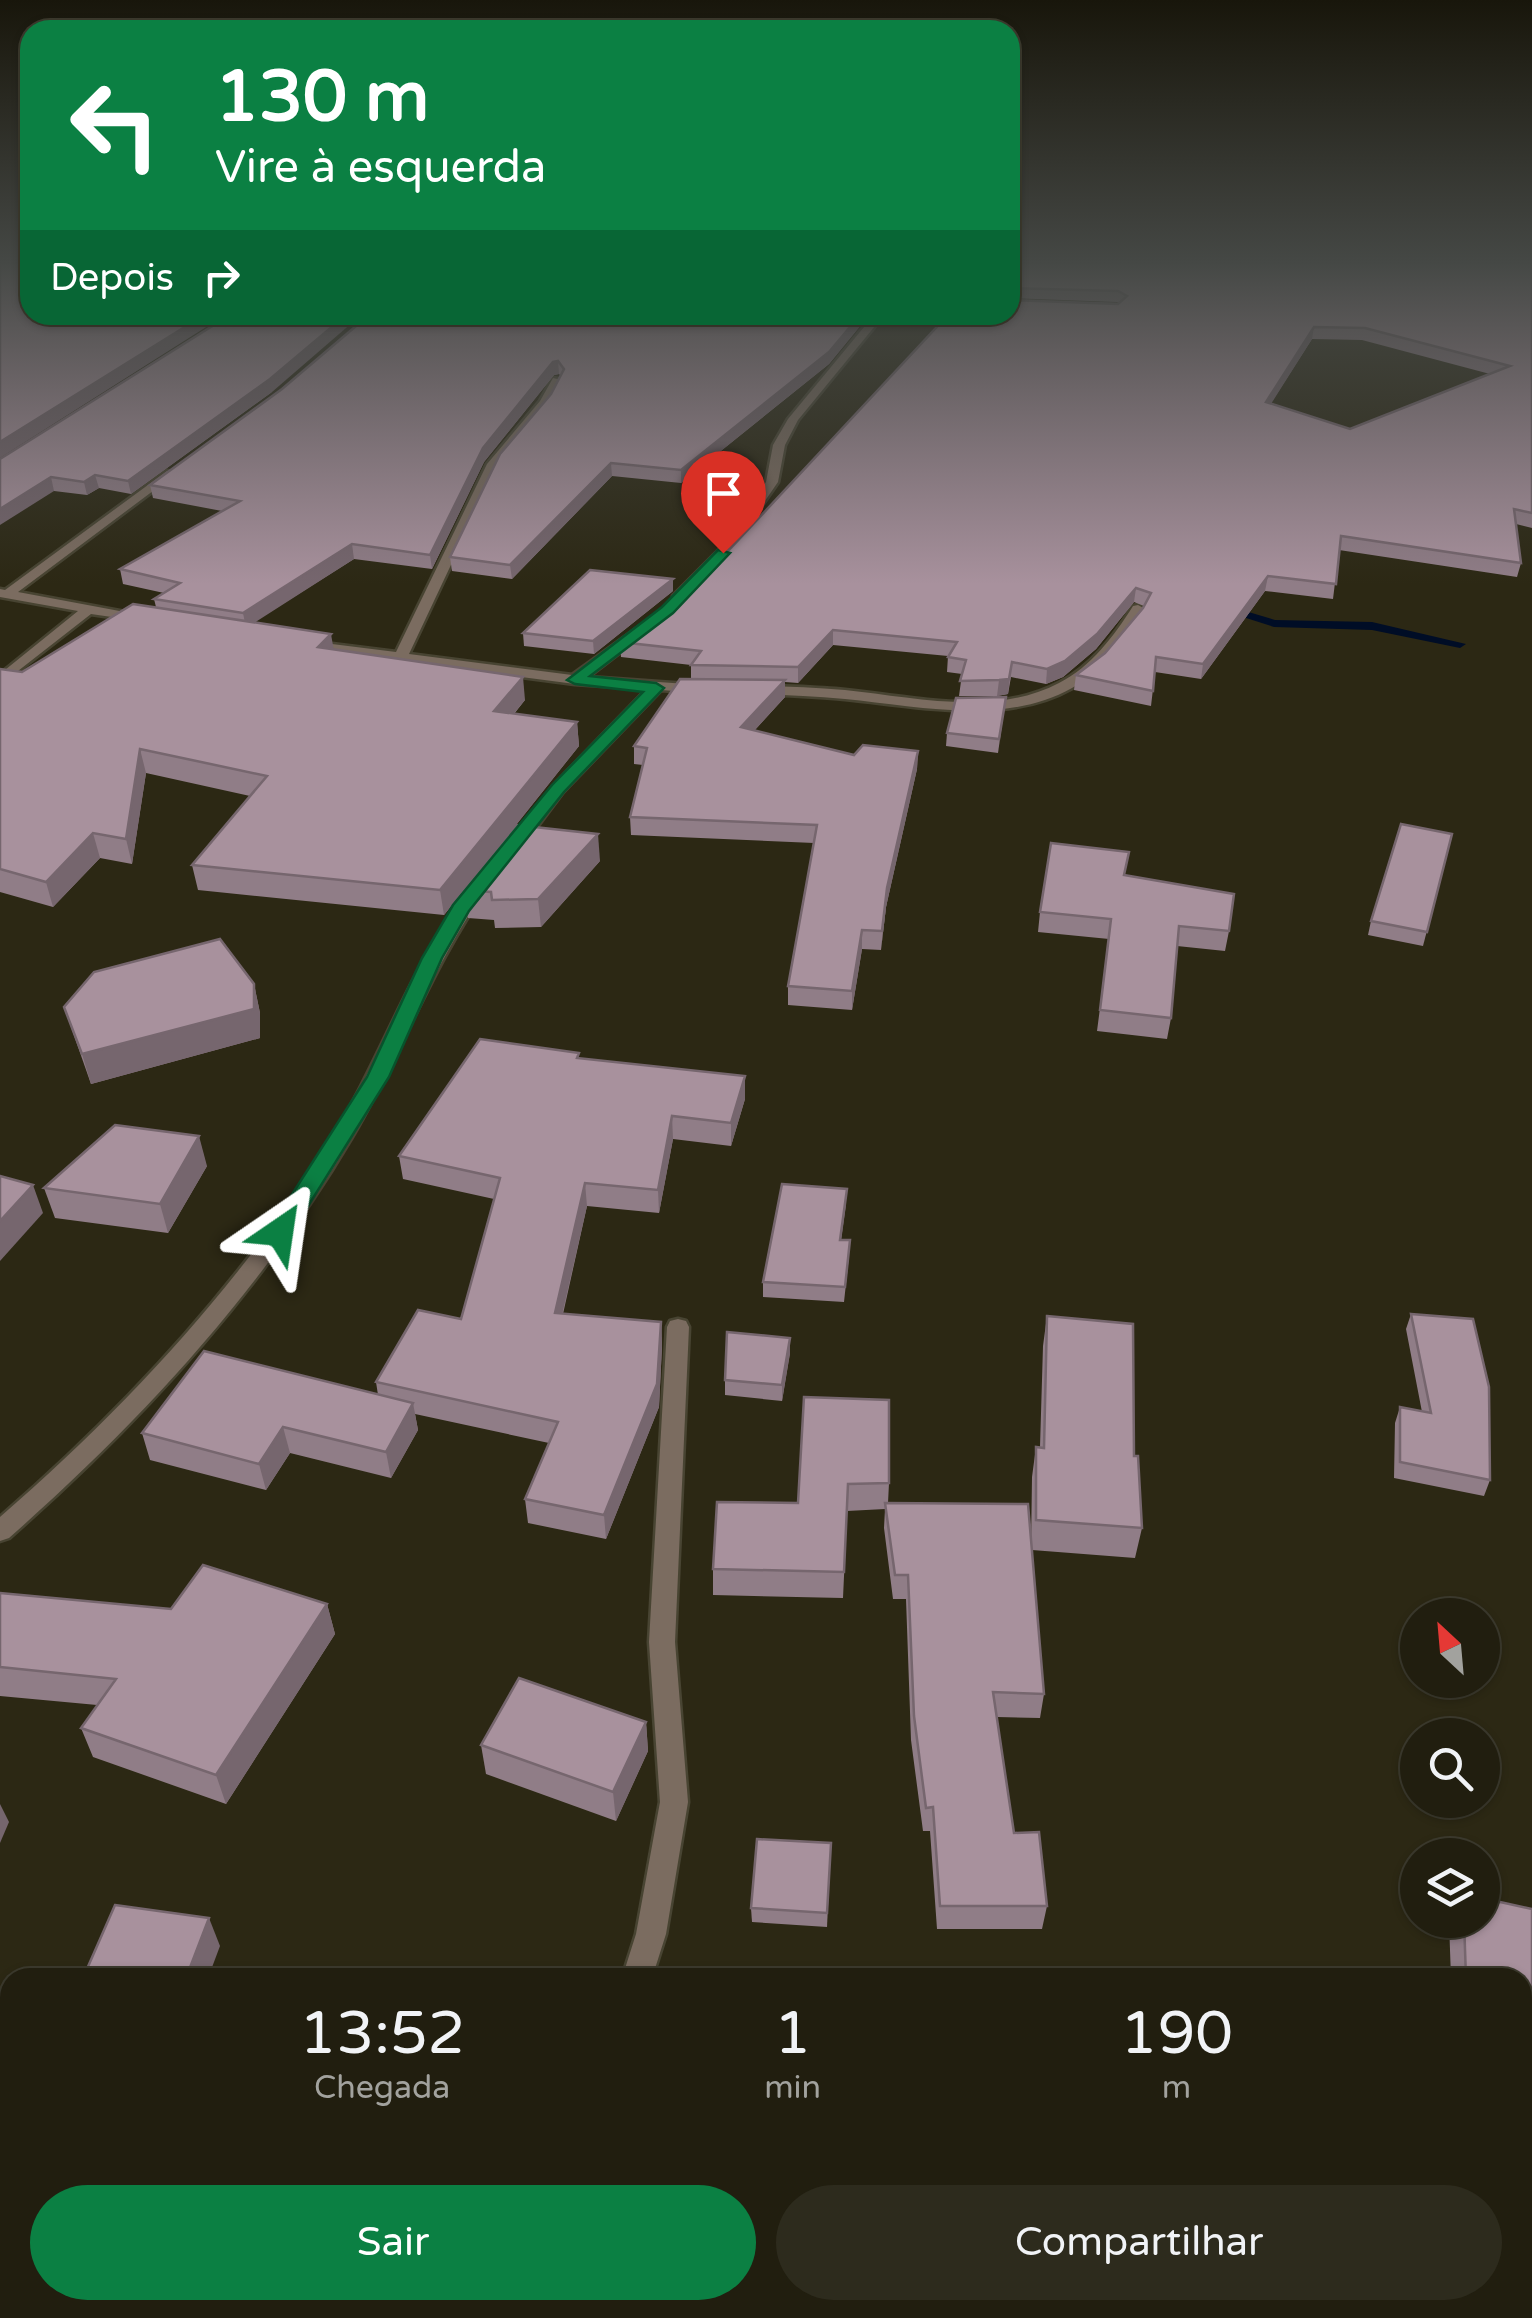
<!DOCTYPE html>
<html lang="pt">
<meta charset="utf-8">
<style>
body{margin:0;font-family:"Varela Round",sans-serif;background:#2d2b1d;color:#f1f3f6;height:100vh;display:flex;flex-direction:column;font-size:38px;white-space:nowrap}
*{box-sizing:border-box;margin:0}
p{font-size:32px;color:#a2a29e}
.icon{flex:none;width:55px;height:55px;fill:none;stroke:currentColor;stroke-width:2;stroke-linecap:round;stroke-linejoin:round}
.map{position:relative;flex:1;overflow:hidden}
.sheet{position:absolute;left:0px;top:1968px;width:1532px;height:352px;display:flex;flex-direction:column;background:#211e0f;border-radius:30px 30px 0 0;box-shadow:0 2px 8px #0004,0 0 0 2px #3e3c2f}
.sheet>*{flex:none}
.banner{position:absolute;left:20px;top:20px;width:1000px;height:305px;border-radius:30px;box-shadow:0 2px 8px #0004,0 0 0 2px #3e3c2f;background:#0b8043;color:#fff;overflow:hidden}
.needle{width:65px;rotate:334deg}
.controls{position:absolute;left:1400px;top:1598px;display:grid;gap:20px}
.controls a{display:grid;place-items:center;width:100px;height:100px;border-radius:50%;background:#211e0f;box-shadow:0 2px 8px #0004,0 0 0 2px #3e3c2f;font-size:50px}
.pin{position:absolute;display:grid;place-items:center;width:85px;height:85px;color:#fff;margin:-102px -42px;border-radius:50% 50% 50% 0;rotate:-45deg;box-shadow:0 0 10px #0007}
.pin .icon{rotate:45deg}
.me{position:absolute;width:110px;margin:-55px;rotate:32deg;stroke-linejoin:round;filter:drop-shadow(0 0 8px #0008)}
.turn{display:flex;align-items:center;gap:35px;height:210px;padding:0 30px;font-size:45px}
.turn .icon{width:130px;height:130px;stroke-width:2.5}
.turn b{display:block;font-size:70px;line-height:85px}
.then{display:flex;align-items:center;height:95px;padding:0 30px;background:#0003;gap:20px;font-size:38px}
.eta{display:flex;justify-content:space-evenly;align-items:center;height:170px;text-align:center}
.eta b{font-size:60px;font-weight:600;line-height:70px}
.cta{display:flex;gap:20px;margin-top:auto;padding:20px 30px}
.cta a{flex:1;height:115px;border-radius:60px;background:#0b8043;color:#fff;font-size:40px;font-weight:600;line-height:115px;text-align:center}
.cta a+a{background:#2d2b1d;color:#f1f3f6}
.map>svg:first-child{display:block}
.lines{fill:none;stroke-linecap:round;stroke-linejoin:round}
.stream{fill:#000d26;fill-rule:evenodd}
.street-casing{stroke:#484432;stroke-width:5}
.street{fill:#7b6c60;fill-rule:evenodd}
.wall{fill:#907d87;fill-rule:evenodd}
.shaded-wall{fill:#76666e}
.building{fill:#a8919d;stroke:#76666e;stroke-width:2.5;fill-rule:evenodd}
.route{fill:#0b8043;stroke:#07532c;stroke-width:2.5}
</style>
<div class="map">
<svg width="1532" height="2318" viewBox="0 0 1532 2318">
<rect width="100%" height="100%" fill="#2c2814"/>
<g class="lines">
<path class="stream" d="M1225,605L1275,620L1372,622L1466,644L1460,648L1372,630L1274,627L1221,610V606Z"/>
<defs>
<g id="street">
<path d="M874,315H884L798,420L785,445L778,482L727,556L683,602H673V596L719,550L766,482L773,445L788,419Z"/>
<path d="M553,378L562,380L549,404L498,465L409,654L572,675L640,626L647,630L645,633L588,677L701,685L708,689L701,693L661,690L563,792L519,851L513,853L505,848L553,786L647,689L575,684L308,649L301,645L308,641L396,652L487,464L540,401Z"/>
<path d="M167,471L177,473L18,592L141,615L146,616V622L91,614L0,685V674L78,611L0,597V589L5,590Z"/>
<path d="M1138,605L1145,609C1126,639 1104,670 1072,688C1005,726 917,706 845,699C816,696 788,696 760,693L753,689L760,685C788,687 817,687 845,690C913,697 995,717 1059,683C1091,667 1114,636 1133,606Z"/>
<path d="M481,880L489,885C433,963 401,1054 352,1137C262,1290 142,1421 9,1538L0,1541V1517C127,1407 241,1283 331,1140C383,1056 413,959 475,881Z"/>
<path d="M678,1319L686,1321L689,1327L675,1642L688,1802L666,1934L652,1978H622L636,1934L660,1802L649,1642L667,1327L670,1321Z"/>
<path d="M419,2310H458L455,2318H416Z"/>
</g>
</defs>
<use href="#street" class="street-casing"/>
<use href="#street" class="street"/>
</g>
<g class="wall">
<path d="M1010,260H1532V528L1516,524L1521,563L1517,577L1339,550L1333,599L1265,591L1201,679L1155,672L1151,706L1074,690L1076,675L1105,653L1144,606L1134,602L1096,649L1063,677L1046,684L1011,677L1008,694L997,696H959L962,674L947,672L948,656L833,645L798,683L785,682V697L754,731L854,755L918,751L917,769L886,907L881,950L862,949L852,1010L788,1005V986L814,843L631,835L630,817L643,765L634,764V746L691,679V665L621,657L620,642L701,580ZM1010,298L1117,302L1119,303L1011,300ZM1312,339L1362,340L1490,374L1350,429L1271,403Z"/>
<path d="M369,315H869L829,364L681,483L612,476L512,579L452,571L450,557L561,376L559,374L554,375L484,462L432,569L354,559L254,622L333,650L525,700L514,714L577,722L579,746L444,915L198,890L192,865L250,796L146,773L132,864L100,858L53,907L0,892V669L22,672L156,607L154,599L164,593L123,584L120,569L222,511L153,498L150,485L282,389Z"/>
<path d="M272,392L131,494L99,488L87,495L54,491L0,459Z"/>
<path d="M673,591L594,654L524,646L523,633Z"/>
<path d="M1006,697L998,753L946,746L947,733Z"/>
<path d="M1452,834L1423,946L1368,935L1371,921Z"/>
<path d="M600,861L541,927L495,928L494,920L468,918L464,890Z"/>
<path d="M1125,875L1229,931L1225,951L1177,946L1171,1018L1167,1039L1097,1031L1109,939L1038,932L1040,912Z"/>
<path d="M254,984L260,1013V1038L91,1084L64,1007Z"/>
<path d="M580,1058L745,1099L731,1146L673,1139L659,1213L587,1206L563,1314L661,1322L662,1346L659,1407L606,1539L528,1523L525,1499L549,1443L415,1414L418,1430L391,1478L290,1453L266,1490L150,1460L142,1433L378,1395L376,1382L461,1319L494,1199L403,1179L399,1156Z"/>
<path d="M207,1166L168,1233L55,1218L44,1188Z"/>
<path d="M846,1204L841,1240L849,1256L844,1302L763,1297V1282Z"/>
<path d="M1411,1314L1490,1480L1484,1496L1394,1478L1395,1423L1400,1407L1422,1412L1406,1329Z"/>
<path d="M1047,1316L1134,1456L1142,1528L1135,1558L1032,1550L1044,1694L1040,1718L997,1717L1014,1833L1047,1906L1042,1929H937L930,1831H923L911,1740L906,1599H893L884,1528L885,1509L847,1511L843,1598L713,1595V1569L798,1503L804,1397L889,1483L888,1503L1031,1548L1032,1477L1036,1447H1040L1043,1346Z"/>
<path d="M790,1338V1353L782,1401L725,1395V1380Z"/>
<path d="M0,1593L171,1609L327,1604L335,1634L226,1804L93,1757L81,1728L97,1705L0,1696Z"/>
<path d="M646,1722L648,1751L616,1821L486,1774L481,1745Z"/>
<path d="M831,1843L827,1927L752,1922L751,1908Z"/>
<path d="M1532,1909V2025L1522,2023V1978H1451L1449,1922L1450,1920H1482Z"/>
</g>
<g class="shaded-wall">
<path d="M204,315H225L0,458V442Z"/>
<path d="M346,315H361L272,392L131,494L128,481Z"/>
<path d="M860,315H869L829,364L681,483V470Z"/>
<path d="M1314,327L1312,339L1264,415L1266,402Z"/>
<path d="M558,361L559,374L554,375L484,462L432,569L430,555L483,448L553,362Z"/>
<path d="M611,463L612,476L512,579L510,565Z"/>
<path d="M95,475L99,488L87,495L84,482Z"/>
<path d="M51,477L54,491L0,525V509Z"/>
<path d="M352,544L354,559L246,628L243,613Z"/>
<path d="M1268,576L1265,591L1201,679L1203,664Z"/>
<path d="M673,579V591L594,654L593,641Z"/>
<path d="M1136,588L1134,602L1096,649L1063,677L1046,684L1047,669Z"/>
<path d="M833,630V645L798,683V667Z"/>
<path d="M331,634L335,657L318,647Z"/>
<path d="M1012,662L1008,694L997,696L999,680Z"/>
<path d="M523,677L525,700L496,735L494,711Z"/>
<path d="M785,680V697L741,745V727Z"/>
<path d="M577,722L579,746L444,915L440,890Z"/>
<path d="M140,749L146,773L132,864L126,839Z"/>
<path d="M918,751L917,769L886,907L881,950L887,888Z"/>
<path d="M93,833L100,858L53,907L46,882Z"/>
<path d="M598,834L600,861L541,927L538,899Z"/>
<path d="M862,930V949L852,1010V991Z"/>
<path d="M254,984L260,1013V1038L91,1084L82,1054Z"/>
<path d="M745,1076V1099L731,1146V1123Z"/>
<path d="M672,1116L673,1139L659,1213L658,1190Z"/>
<path d="M199,1136L207,1166L168,1233L160,1204Z"/>
<path d="M585,1183L587,1206L557,1337L555,1313Z"/>
<path d="M33,1185L43,1213L0,1261V1221Z"/>
<path d="M661,1322L662,1346L659,1407L606,1539L604,1515Z"/>
<path d="M790,1338V1353L782,1401V1385Z"/>
<path d="M413,1403L418,1430L391,1478L386,1452Z"/>
<path d="M283,1427L290,1453L266,1490L259,1464Z"/>
<path d="M327,1604L335,1634L226,1804L216,1775Z"/>
<path d="M646,1722L648,1751L616,1821L613,1792Z"/>
<path d="M0,1804L9,1822L0,1843Z"/>
<path d="M209,1918L220,1946L208,1978H186Z"/>
<path d="M10,2247V2310H13L10,2318H0V2274Z"/>
</g>
<g class="building">
<path d="M0,260H30V315H204L0,442Z"/>
<path d="M1010,260H1532V513L1514,509L1521,563L1341,536L1336,584L1268,576L1203,664L1156,657L1153,691L1076,675L1105,653L1143,608L1151,593L1136,588L1097,634L1065,661L1047,669L1012,662L1009,679L999,680L960,681L966,660L948,657L957,642L833,630L798,667L691,665L701,651L620,642L675,601L696,579L701,580L948,315H1010V298L1011,300L1118,304L1127,296L1118,291L1010,288ZM1314,327L1365,328L1510,366L1350,429L1266,402Z"/>
<path d="M230,315H346L270,379L128,481L95,475L84,482L51,477L0,509V459Z"/>
<path d="M369,315H860L829,352L681,470L611,463L510,565L450,557L500,454L551,394L564,369L558,361L553,362L483,448L430,555L352,544L243,613L154,599L180,583L120,569L240,501L150,485L282,389Z"/>
<path d="M590,570L673,579L593,641L523,633Z"/>
<path d="M133,604L331,634L318,647L523,677L494,711L577,722L440,890L192,865L267,776L140,749L126,839L93,833L46,882L0,869V669L22,672Z"/>
<path d="M680,679L785,680L741,727L854,755L863,745L918,751L887,888L882,931L862,930L852,991L788,986L817,825L630,817L647,748L634,746Z"/>
<path d="M1006,697L999,739L947,733L956,698Z"/>
<path d="M1401,824L1452,834L1427,932L1371,921Z"/>
<path d="M516,825L598,834L538,899L492,900L491,892L464,890Z"/>
<path d="M1051,843L1129,852L1124,875L1234,894L1229,931L1179,926L1171,1018L1100,1010L1111,919L1040,912Z"/>
<path d="M220,939L254,984V1009L82,1054L64,1007L94,972Z"/>
<path d="M480,1039L579,1053L577,1058L745,1076L731,1123L672,1116L658,1190L585,1183L555,1313L661,1322L657,1384L604,1515L525,1499L558,1422L376,1382L418,1310L461,1319L500,1178L399,1156Z"/>
<path d="M115,1125L199,1136L160,1204L44,1188Z"/>
<path d="M0,1176L33,1185L0,1221Z"/>
<path d="M782,1184L847,1189L840,1240H850L845,1287L763,1282Z"/>
<path d="M1411,1314L1473,1319L1489,1387L1490,1480L1400,1462V1407L1431,1413Z"/>
<path d="M1047,1316L1133,1324L1134,1456H1138L1142,1528L1036,1520V1447L1044,1448Z"/>
<path d="M727,1332L790,1338L782,1385L725,1380Z"/>
<path d="M204,1351L413,1403L386,1452L283,1427L259,1464L142,1433Z"/>
<path d="M804,1397L889,1400V1483L848,1484L844,1572L713,1569L717,1502L798,1503Z"/>
<path d="M885,1503L1028,1504L1044,1694L993,1692L1014,1833L1039,1832L1047,1906H940L933,1807L926,1808L914,1716L908,1575H895Z"/>
<path d="M203,1565L327,1604L216,1775L81,1728L116,1679L0,1667V1593L171,1609Z"/>
<path d="M519,1678L646,1722L613,1792L481,1745Z"/>
<path d="M757,1839L831,1843L827,1913L751,1908Z"/>
<path d="M1482,1898L1532,1909V1994L1522,1992V1978H1466L1464,1920H1482Z"/>
<path d="M115,1905L209,1918L186,1978H83Z"/>
<path d="M0,2203L10,2204V2247L0,2274Z"/>
<path d="M201,2310H238L237,2318H112L113,2314Z"/>
<path d="M829,2311L964,2312V2318H829Z"/>
</g>
<linearGradient id="sky" x2="0" y2="1"><stop stop-color="#18160b"/><stop offset="0.45" stop-color="#454845"/><stop offset="1" stop-color="#454845" stop-opacity="0"/></linearGradient>
<rect width="1532" height="584" fill="url(#sky)"/>
<path class="route" d="M718,550L730,553L673,613L590,676L656,683L664,688L564,792L469,911L442,958L389,1077L288,1238H272L268,1232L367,1077L422,958L453,905L552,785L643,692L575,684L567,680L662,607Z"/>
</svg>
<div class="controls">
<a><svg class="needle" viewBox="-14 -14 28 28"><path d="M0-13l5 13h-10z" fill="#e53935"/><path d="M0 13l5-13h-10z" fill="#a2a29e"/></svg></a>
<a><svg class="icon" aria-label="search" viewBox="0 0 24 24"><circle cx="10" cy="10" r="6"/><path d="M15 15l6 6"/></svg></a>
<a><svg class="icon" aria-label="layers" viewBox="0 0 24 24"><path d="M12 4l9 5-9 5-9-5zM3 14l9 5 9-5"/></svg></a>
</div>
<div class="pin" style="left:723px;top:553px;background:#d93025"><svg class="icon" aria-label="arrive" viewBox="0 0 24 24"><path d="M6 21V4h12l-3 4 3 4H6"/></svg></div>
<svg class="me" style="left:280px;top:1232px" viewBox="-20 -20 40 40"><path d="M0-17L14 15 0 8-14 15z" fill="#0b8043" stroke="#fff" stroke-width="4"/></svg>
<div class="banner">
<div class="turn"><svg class="icon" aria-label="left" viewBox="0 0 24 24"><path d="M17 20v-9H6M10 6l-5 5 5 5"/></svg><div><b>130 m</b>Vire à esquerda</div></div>
<div class="then">Depois<svg class="icon" aria-label="right" viewBox="0 0 24 24"><path d="M7 20v-9h11M14 6l5 5-5 5"/></svg></div>
</div>
<section class="sheet">
<div class="eta">
<div><b>13:52</b><p>Chegada</p></div>
<div><b>1</b><p>min</p></div>
<div><b>190</b><p>m</p></div>
</div>
<div class="cta"><a>Sair</a><a>Compartilhar</a></div>
</section>
</div>
